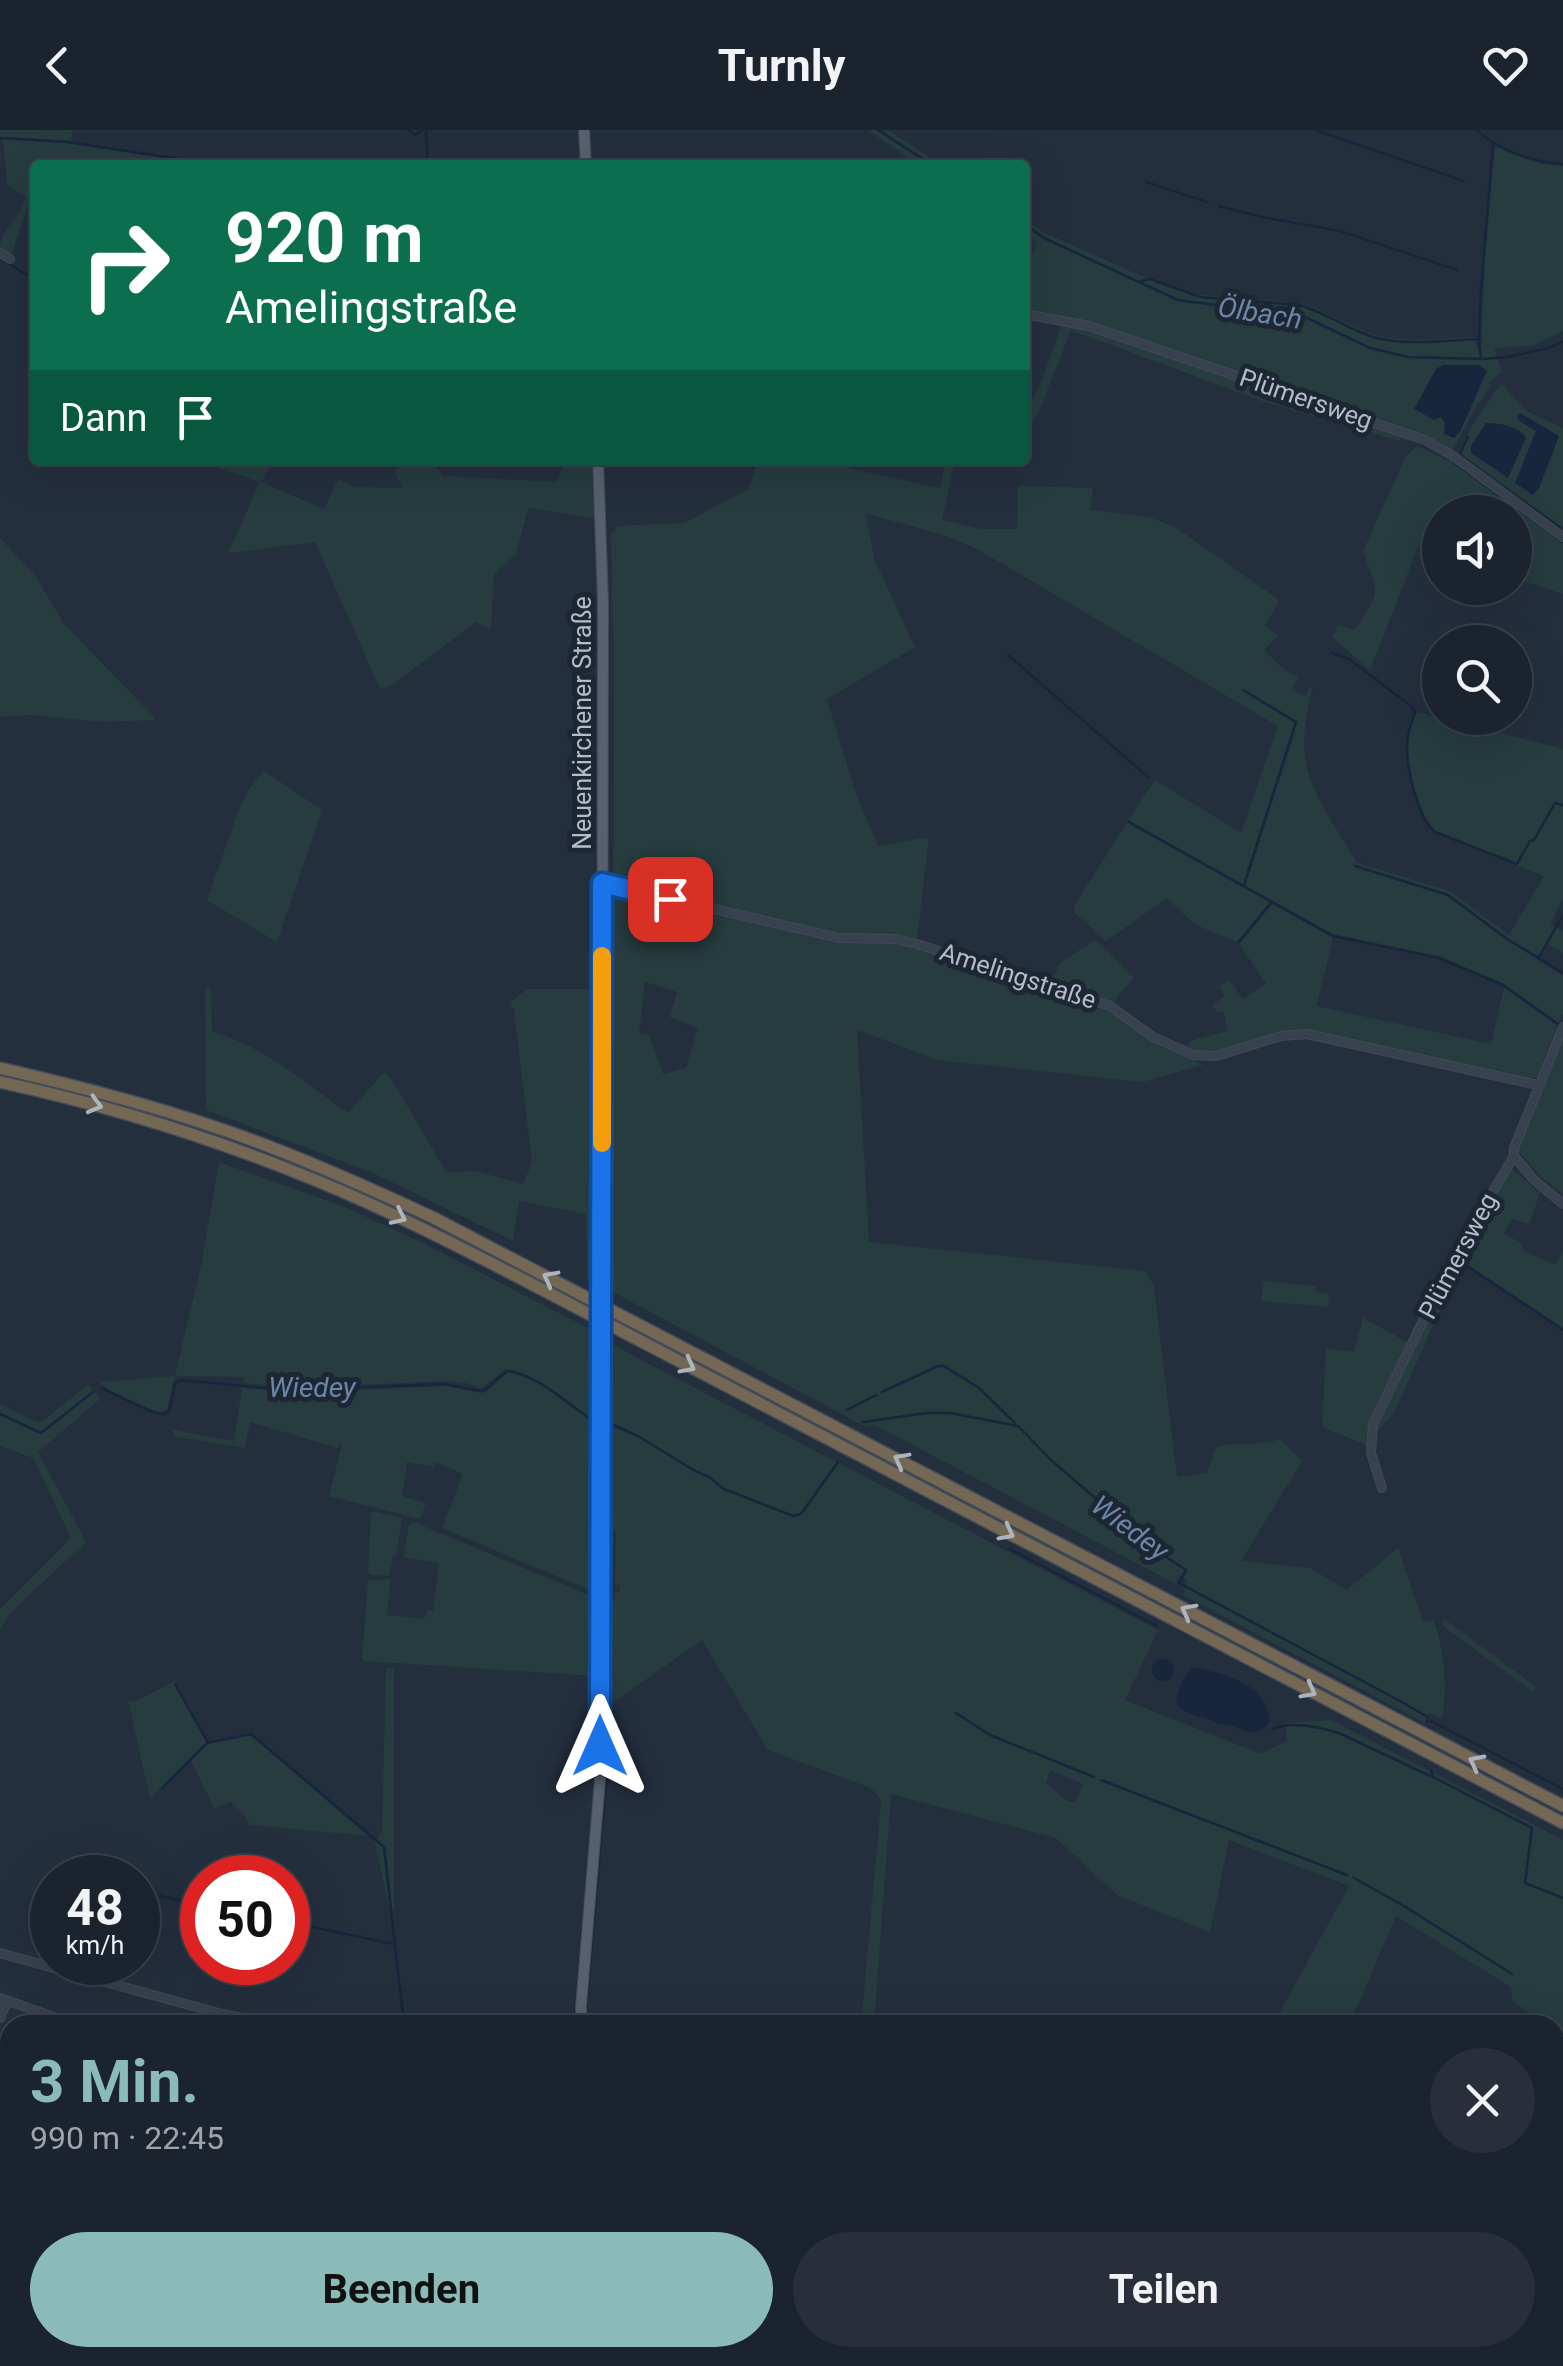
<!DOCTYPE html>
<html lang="de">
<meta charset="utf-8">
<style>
body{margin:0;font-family:Roboto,sans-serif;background:#282f3a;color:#f1f3f6;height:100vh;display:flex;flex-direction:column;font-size:38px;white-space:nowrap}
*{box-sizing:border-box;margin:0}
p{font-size:32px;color:#a0a4aa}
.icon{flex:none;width:55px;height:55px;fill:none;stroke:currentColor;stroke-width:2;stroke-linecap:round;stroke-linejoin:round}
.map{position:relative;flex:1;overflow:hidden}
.details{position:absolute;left:0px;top:1885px;width:1565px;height:352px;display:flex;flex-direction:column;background:#1b232e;border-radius:30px 30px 0 0;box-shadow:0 10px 40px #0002,0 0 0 2px #39404a}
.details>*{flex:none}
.banner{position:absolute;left:30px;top:30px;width:1000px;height:305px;border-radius:10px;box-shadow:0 10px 40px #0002,0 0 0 2px #39404a;background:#0b6e4f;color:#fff;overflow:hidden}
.fabs{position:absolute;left:1422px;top:365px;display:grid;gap:20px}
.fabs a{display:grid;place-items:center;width:110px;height:110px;border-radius:50%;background:#1b232e;box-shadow:0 10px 40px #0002,0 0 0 2px #39404a;font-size:50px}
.speed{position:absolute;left:30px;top:1725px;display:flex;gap:20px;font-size:50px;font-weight:700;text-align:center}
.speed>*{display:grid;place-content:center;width:130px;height:130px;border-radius:50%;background:#1b232e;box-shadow:0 10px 40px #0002,0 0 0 2px #39404a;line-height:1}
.speed small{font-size:25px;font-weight:400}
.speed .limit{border:15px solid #d22;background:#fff;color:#111}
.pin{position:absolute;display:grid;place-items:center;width:85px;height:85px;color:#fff;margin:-42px;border-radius:20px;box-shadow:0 5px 15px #0006}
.me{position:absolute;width:110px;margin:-55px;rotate:0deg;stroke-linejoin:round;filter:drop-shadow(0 0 8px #0008)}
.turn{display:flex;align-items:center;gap:35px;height:210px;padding:0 30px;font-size:45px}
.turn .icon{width:130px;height:130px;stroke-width:2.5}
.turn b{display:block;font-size:70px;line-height:85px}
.then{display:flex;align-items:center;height:95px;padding:0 30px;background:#0003;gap:20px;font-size:38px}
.round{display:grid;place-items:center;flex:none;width:105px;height:105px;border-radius:52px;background:#282f3a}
.head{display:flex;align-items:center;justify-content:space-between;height:170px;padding:0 30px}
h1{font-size:60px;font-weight:700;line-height:75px;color:#8bbbb9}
.action{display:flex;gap:20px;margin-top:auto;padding:20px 30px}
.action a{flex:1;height:115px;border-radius:60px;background:#8bbbb9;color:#111;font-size:40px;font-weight:700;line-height:115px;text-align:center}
.action a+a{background:#282f3a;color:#f1f3f6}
header{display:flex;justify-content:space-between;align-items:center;height:130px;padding:0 30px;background:#1b232e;font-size:45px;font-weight:700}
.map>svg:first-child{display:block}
.green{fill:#263c3f;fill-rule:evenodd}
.water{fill:#17263c}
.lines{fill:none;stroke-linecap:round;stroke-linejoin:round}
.stream{stroke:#17263c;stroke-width:2.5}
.minor-casing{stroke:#414a57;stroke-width:10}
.major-casing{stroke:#414a57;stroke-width:12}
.highway-casing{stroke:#434c59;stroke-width:14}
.minor{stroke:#38414e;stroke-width:8}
.major{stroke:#56606e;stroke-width:10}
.highway{stroke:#746855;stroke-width:11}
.major-bridge-casing{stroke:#414a57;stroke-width:12;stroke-linecap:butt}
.major-bridge{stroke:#56606e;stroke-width:10}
.oneway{stroke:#aeb4bd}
.route-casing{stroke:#114b97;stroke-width:25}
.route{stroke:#1a73e8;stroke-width:18}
.slow{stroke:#f59e0b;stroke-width:18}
.labels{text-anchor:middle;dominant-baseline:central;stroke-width:10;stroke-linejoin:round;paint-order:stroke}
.street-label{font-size:25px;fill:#b4bcc9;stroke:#1d2633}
.water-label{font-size:28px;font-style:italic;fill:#6d86a8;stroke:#1d2633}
</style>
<header><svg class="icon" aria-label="back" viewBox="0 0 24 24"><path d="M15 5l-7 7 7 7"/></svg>Turnly<svg class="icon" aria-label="heart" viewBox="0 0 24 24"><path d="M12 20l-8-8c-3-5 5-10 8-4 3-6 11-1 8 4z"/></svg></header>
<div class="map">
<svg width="1563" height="2236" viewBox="0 0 1563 2236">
<rect width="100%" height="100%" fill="#242f3e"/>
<g class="green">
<path d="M0,0H73L71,11L0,7Z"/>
<path d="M868,0H888L942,35H919Z"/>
<path d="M3,9L66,13L207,35H35V66L30,69L11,127L0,121C0,99 20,88 26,67L7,54Z"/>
<path d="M1495,17L1541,34L1563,36V201L1532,216L1494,218L1502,242L1488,252L1491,256L1476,277L1452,321L1427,306L1090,192L1025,180V143L1037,112L1025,104V90L1043,102L1141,146L1179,159L1201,165L1298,173C1324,180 1347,195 1372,204C1401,214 1446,207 1476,207L1477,218H1481L1485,127Z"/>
<path d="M1062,194L1088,198L1402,304L1400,311L1259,270L1071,200L1040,279L1025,305V283L1038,260Z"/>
<path d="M1501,253L1525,280L1563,298V398L1459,322L1472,296Z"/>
<path d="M1417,316L1450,332L1453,329L1563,410V464L1515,448V382H1440V422L1419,415L1370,540L1332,507L1338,495L1354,500C1382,460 1379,466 1363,421L1406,326Z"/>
<path d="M194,330H275L261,352L324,379L338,349L355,357L402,358L394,340L411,330H431L443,346L557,352L565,330H591L595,388L528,378L516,424L494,444L491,499L476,492L392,555L380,559L315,412L228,423L260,352Z"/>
<path d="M757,330H829L852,339L940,358L946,330C965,330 982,330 1001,330L987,338L955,330L942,390L982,399H1017L1018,356L1093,358L1090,380L1149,387L1175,397L1279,470L1265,496L1279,505L1264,520L1281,537L1298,548L1292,559L1304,567L1313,554C1306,584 1299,618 1310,649C1320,676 1342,707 1357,733L1450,761L1509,805L1544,746L1516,735V733L1435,701C1418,685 1408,638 1408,614C1409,602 1412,593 1417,582L1563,619V768L1550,794L1563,801V823L1546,813L1537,830L1563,846V884L1558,893L1503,854L1439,826L1333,804L1245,756L1295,603H1292L1243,755L1128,690L1155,650L1241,703L1278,596L979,420L947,406L865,383L875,431L915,517L827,569L855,661L878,716L929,707L917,810L840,805L613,751L614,573L611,403L615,402V396L684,393L749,359Z"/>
<path d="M0,408L36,447L64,494L154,587L153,590L105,592L31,585L0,587Z"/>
<path d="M264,641L322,680L277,812L207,770L239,679L248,660Z"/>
<path d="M1127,693L1269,772L1237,812L1194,794L1167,768L1106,811L1075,783L1074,776Z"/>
<path d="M613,759L839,811L897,813L917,817L1113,880L1203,935L1142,952L938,930L857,900L869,1112L1146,1141L1154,1157L1177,1347L1207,1343L1216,1317C1238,1310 1260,1317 1280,1309L1302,1331L1241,1431L1310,1438L1347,1460L1398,1418L1423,1492L1434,1490C1444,1523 1448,1554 1442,1589L1430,1582L1425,1593L1183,1465L1187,1450L1179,1445L1176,1454L875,1295L866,1297L611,1161ZM645,852L677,862L670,887L698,898L686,938L663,944L649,905L639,903Z"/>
<path d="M1272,774L1333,808L1316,876L1491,914L1504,858L1557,895L1537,947L1531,949L1307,901L1280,903L1215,924L1206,925L1186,919L1190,911L1228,901L1224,883L1217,882L1212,875L1225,866L1219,856L1229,850L1243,869L1266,853L1239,814Z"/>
<path d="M1095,810L1134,847L1112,874L1051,853L1060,833Z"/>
<path d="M205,859H211L212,902C263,915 305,953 348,983L385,941L395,955L446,1042L476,1041L523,1054L532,1032L514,880L510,872L528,859H596L593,994L597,999L595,1153L587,1150L586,1084L519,1071L513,1111L373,1043L206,980Z"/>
<path d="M1563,906V1064L1541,1047L1516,1018Z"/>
<path d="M219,1032L345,1077L423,1113L594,1201L596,1459L592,1461L442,1398L463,1344L436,1332L434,1337L407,1332L402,1366L426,1373L420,1389L329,1366L342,1314H339L338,1318L250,1292L245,1318L174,1306L173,1300L234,1311L242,1258L316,1262L445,1256L480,1263L486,1262L509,1240L506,1239L481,1258L466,1253L446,1251L316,1257H286L243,1253L244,1247L175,1246L167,1279L163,1282C142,1280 115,1267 100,1252L175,1246L201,1136Z"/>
<path d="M1512,1039L1540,1063L1529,1094L1513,1089L1503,1104L1520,1112L1524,1121L1555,1135L1563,1121V1198L1458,1128Z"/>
<path d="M1443,1136L1457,1142L1394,1283L1375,1303H1369L1367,1315L1322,1297L1326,1218L1354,1222L1363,1188L1407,1212Z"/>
<path d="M1264,1151L1316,1156V1162L1329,1164L1328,1177L1261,1171Z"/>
<path d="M611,1214L1158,1500L1125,1570L1261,1624L1287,1611L1285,1593L1331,1590L1563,1710V1910L1555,1903V1895H1544L1512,1870L1511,1857L1396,1786L1349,1895H1273L1349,1756L1229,1710L1210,1802L1117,1765L1056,1708L891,1664L874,1895H861L881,1673L879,1667L871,1658L768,1620L702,1510L611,1574L612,1482L615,1462H619L620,1455H615L616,1405L609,1387ZM1050,1640L1083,1654L1075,1673L1067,1671L1046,1653Z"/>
<path d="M89,1254L100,1269L38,1322L86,1412L11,1482L0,1499V1479L71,1408L33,1328L0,1316V1274L37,1292L43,1291Z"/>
<path d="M371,1381L402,1388L396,1426H393L389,1446L371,1445L368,1442Z"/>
<path d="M414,1392L593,1467L595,1469V1546L365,1531L362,1528L368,1450L391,1449L387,1485L423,1489L426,1486L427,1480L433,1481L439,1433L403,1427L409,1395Z"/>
<path d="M1443,1488L1536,1557L1534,1563L1443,1496Z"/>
<path d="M386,1538H394V1781L390,1782L375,1713L382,1702Z"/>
<path d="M175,1551L207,1611L206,1614L249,1605L253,1607L368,1706L250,1695L245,1686L231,1672L214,1678L190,1628L150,1669L128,1570L134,1572Z"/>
<path d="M1555,2085L1563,2090V2203L1555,2218Z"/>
<path d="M234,2228H315L312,2236H247Z"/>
<path d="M1110,2228H1159L1153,2236H1102Z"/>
<path d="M1186,2228H1222L1247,2236H1185Z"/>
<path d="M1396,2228H1497L1493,2236H1395Z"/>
</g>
<g class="water">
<path d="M1443,235H1479L1487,241L1460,302L1454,308L1444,304L1445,293L1441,287L1434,290L1414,279L1436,239Z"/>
<path d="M1520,283L1559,306L1539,358L1533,365L1515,353L1536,301L1518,290L1517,286Z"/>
<path d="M1486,293C1499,293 1519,296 1526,308L1508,348L1471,323V316Z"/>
<circle cx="1163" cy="1540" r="11"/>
<path d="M1192,1537C1224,1544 1268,1553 1270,1592C1249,1615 1243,1592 1219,1595C1206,1583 1192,1592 1176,1573C1178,1558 1182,1549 1192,1537Z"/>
</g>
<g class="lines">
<g class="stream">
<path d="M408,0L415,5L423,0"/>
<path d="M426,0L428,35"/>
<path d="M878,0L932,35"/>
<path d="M1315,0L1464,51"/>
<path d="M1477,0C1499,21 1533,32 1563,34"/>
<path d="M0,8L68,12L220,35"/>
<path d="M1146,52L1207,72"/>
<path d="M1219,76L1262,87L1340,101L1457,140"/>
<path d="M1025,95L1046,109L1178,170L1305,187L1370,218L1408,227L1481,229L1508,227L1548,218L1563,212"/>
<path d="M0,128L35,150"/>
<path d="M1141,151L1150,149L1200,167L1298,175C1326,182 1350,201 1377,208C1409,216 1446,210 1479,209"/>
<path d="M1481,226L1479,214L1480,173L1493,13"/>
<path d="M1468,307L1460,323V326L1563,400"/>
<path d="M1453,332L1563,412"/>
<path d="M1332,523L1349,529L1412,577L1415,582C1411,593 1408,601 1407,613C1406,637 1417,686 1435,702L1517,734L1530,711L1534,710L1555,673L1563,675"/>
<path d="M1008,525L1149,648"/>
<path d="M1243,560L1296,592L1244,755"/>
<path d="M1129,692L1333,806L1439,828L1503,855L1558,894"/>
<path d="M1355,736L1448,765L1507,809L1563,843"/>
<path d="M1239,812L1272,772"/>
<path d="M1539,827L1563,785"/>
<path d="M1456,1129L1563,1200"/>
<path d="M101,1258L155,1283L164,1284L169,1281L175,1253L181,1250L286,1260L445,1254L480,1261L485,1260L507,1241C538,1245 565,1272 591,1289"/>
<path d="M882,1262L938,1236H944L979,1258L1015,1293"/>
<path d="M847,1280L876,1265"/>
<path d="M0,1284L41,1303L93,1262"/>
<path d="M863,1292L927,1283H950L1018,1296L1051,1330L1095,1368L1110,1390L1186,1440L1179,1453L1400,1571L1428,1587L1427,1591"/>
<path d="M613,1295L638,1306L695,1341L709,1347L724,1359L793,1386L801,1384L838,1332"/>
<path d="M1010,1419L1157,1496"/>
<path d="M175,1554L207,1611"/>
<path d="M956,1583L990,1605L1094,1647"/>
<path d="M1431,1591L1563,1659"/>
<path d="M1273,1599C1291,1591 1319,1597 1339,1603L1430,1646"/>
<path d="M1431,1641L1433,1647L1532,1698L1525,1753L1563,1768"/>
<path d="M1101,1650L1347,1745"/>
<path d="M162,1658L207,1613L251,1604L384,1717L404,1895"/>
<path d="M1354,1748L1404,1776L1512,1844"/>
<path d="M160,1766L202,1775"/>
<path d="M288,1792L394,1814"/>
<path d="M586,1882L606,1652L607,1551"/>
<path d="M575,1888L582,1800"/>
<path d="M1555,1998H1563"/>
<path d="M1555,2007H1563"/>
<path d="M1230,2228L1243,2232"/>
<path d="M1157,2236L1163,2228"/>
</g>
<defs>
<g id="minor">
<path d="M0,123L10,129"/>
<path d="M1025,184L1089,196L1425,310L1453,326L1563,407"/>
<path d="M602,753L839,808L896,809L917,814L1110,876L1153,907L1194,925L1216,926L1281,906L1307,904L1538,955"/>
<path d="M1514,1026L1534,1050L1563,1074"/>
<path d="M1382,1358L1371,1323L1373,1294L1454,1127L1514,1026V1018L1563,897"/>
<path d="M0,1823L222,1884L279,1895"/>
<path d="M0,1868L76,1895"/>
<path d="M0,1888L7,1871"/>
<path d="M0,1980L8,1968"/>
<path d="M1555,2002L1563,2003"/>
<path d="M0,2072L10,2079"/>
<path d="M0,2152L10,2159"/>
<path d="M225,2228L238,2236"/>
<path d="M1028,2228L1038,2235"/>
<path d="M1243,2228L1269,2236"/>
<path d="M28,2236L31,2228"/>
<path d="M109,2236L113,2228"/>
<path d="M181,2236L185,2228"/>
<path d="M606,2236L609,2228"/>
<path d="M770,2236L774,2228"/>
<path d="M877,2236L881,2228"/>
</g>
<g id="major">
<path d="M584,0L586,35"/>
<path d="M598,330L603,471L602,1151"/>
<path d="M581,1895V1876L600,1650L601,1212"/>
<path d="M541,2236L543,2228"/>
</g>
<g id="highway">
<path d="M0,938C90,959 179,982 265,1015C323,1037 378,1062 434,1088L1563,1676"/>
<path d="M0,952C107,975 213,1008 315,1050C386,1079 454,1114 522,1149L1563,1693"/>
</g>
</defs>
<use href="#minor" class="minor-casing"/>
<use href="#major" class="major-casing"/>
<use href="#highway" class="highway-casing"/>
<use href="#minor" class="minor"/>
<use href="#major" class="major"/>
<use href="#highway" class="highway"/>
<defs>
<path id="major-bridge" d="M601,1212L602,1151"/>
</defs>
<use href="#major-bridge" class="major-bridge-casing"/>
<use href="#major-bridge" class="major-bridge"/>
</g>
<defs><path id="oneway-chevron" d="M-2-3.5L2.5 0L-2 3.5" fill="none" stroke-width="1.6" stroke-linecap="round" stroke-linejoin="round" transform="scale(2.5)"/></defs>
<g class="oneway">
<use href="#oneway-chevron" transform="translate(95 975) rotate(15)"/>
<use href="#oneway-chevron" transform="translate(399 1087) rotate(25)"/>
<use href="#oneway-chevron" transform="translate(550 1148) rotate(-152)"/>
<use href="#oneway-chevron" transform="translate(688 1236) rotate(28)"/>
<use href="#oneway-chevron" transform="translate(901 1330) rotate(-152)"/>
<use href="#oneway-chevron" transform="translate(1007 1403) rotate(28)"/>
<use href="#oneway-chevron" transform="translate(1188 1481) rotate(-152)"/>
<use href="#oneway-chevron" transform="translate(1309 1561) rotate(28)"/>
<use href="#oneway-chevron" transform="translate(1476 1632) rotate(-153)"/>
</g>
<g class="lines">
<defs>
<path id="route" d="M600,1616L602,753L670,769"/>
</defs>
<use href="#route" class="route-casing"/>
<use href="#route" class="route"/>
<path class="slow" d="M602,1013V826"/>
</g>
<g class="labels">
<g class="street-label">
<text transform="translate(1306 269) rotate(19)">Plümersweg</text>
<text transform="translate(582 593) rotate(-90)">Neuenkirchener Straße</text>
<text transform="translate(1018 846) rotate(18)">Amelingstraße</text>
<text transform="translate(1458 1126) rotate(-62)">Plümersweg</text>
</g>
<g class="water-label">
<text transform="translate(1260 183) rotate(9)">Ölbach</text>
<text x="312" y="1257">Wiedey</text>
<text transform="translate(1130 1398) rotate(37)">Wiedey</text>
</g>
</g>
</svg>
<div class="fabs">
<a><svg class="icon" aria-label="sound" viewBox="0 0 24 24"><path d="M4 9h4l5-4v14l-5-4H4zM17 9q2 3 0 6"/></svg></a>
<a><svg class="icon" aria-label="search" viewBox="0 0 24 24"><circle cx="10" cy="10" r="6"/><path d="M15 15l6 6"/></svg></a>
</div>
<div class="speed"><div>48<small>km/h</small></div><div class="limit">50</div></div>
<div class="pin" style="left:670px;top:769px;background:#d93025"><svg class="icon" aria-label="arrive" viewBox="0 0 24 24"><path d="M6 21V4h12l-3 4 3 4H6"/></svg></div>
<svg class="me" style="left:600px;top:1616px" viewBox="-20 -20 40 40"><path d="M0-17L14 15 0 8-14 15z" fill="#1a73e8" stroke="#fff" stroke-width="4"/></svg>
<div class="banner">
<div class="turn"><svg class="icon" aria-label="right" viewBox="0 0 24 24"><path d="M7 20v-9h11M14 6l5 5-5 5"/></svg><div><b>920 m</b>Amelingstraße</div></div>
<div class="then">Dann<svg class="icon" aria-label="arrive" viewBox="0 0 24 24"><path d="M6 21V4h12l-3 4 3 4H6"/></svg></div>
</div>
<section class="details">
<div class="head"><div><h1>3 Min.</h1><p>990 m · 22:45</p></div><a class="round"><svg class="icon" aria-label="close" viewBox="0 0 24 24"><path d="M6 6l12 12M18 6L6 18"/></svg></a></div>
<div class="action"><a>Beenden</a><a>Teilen</a></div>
</section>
</div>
